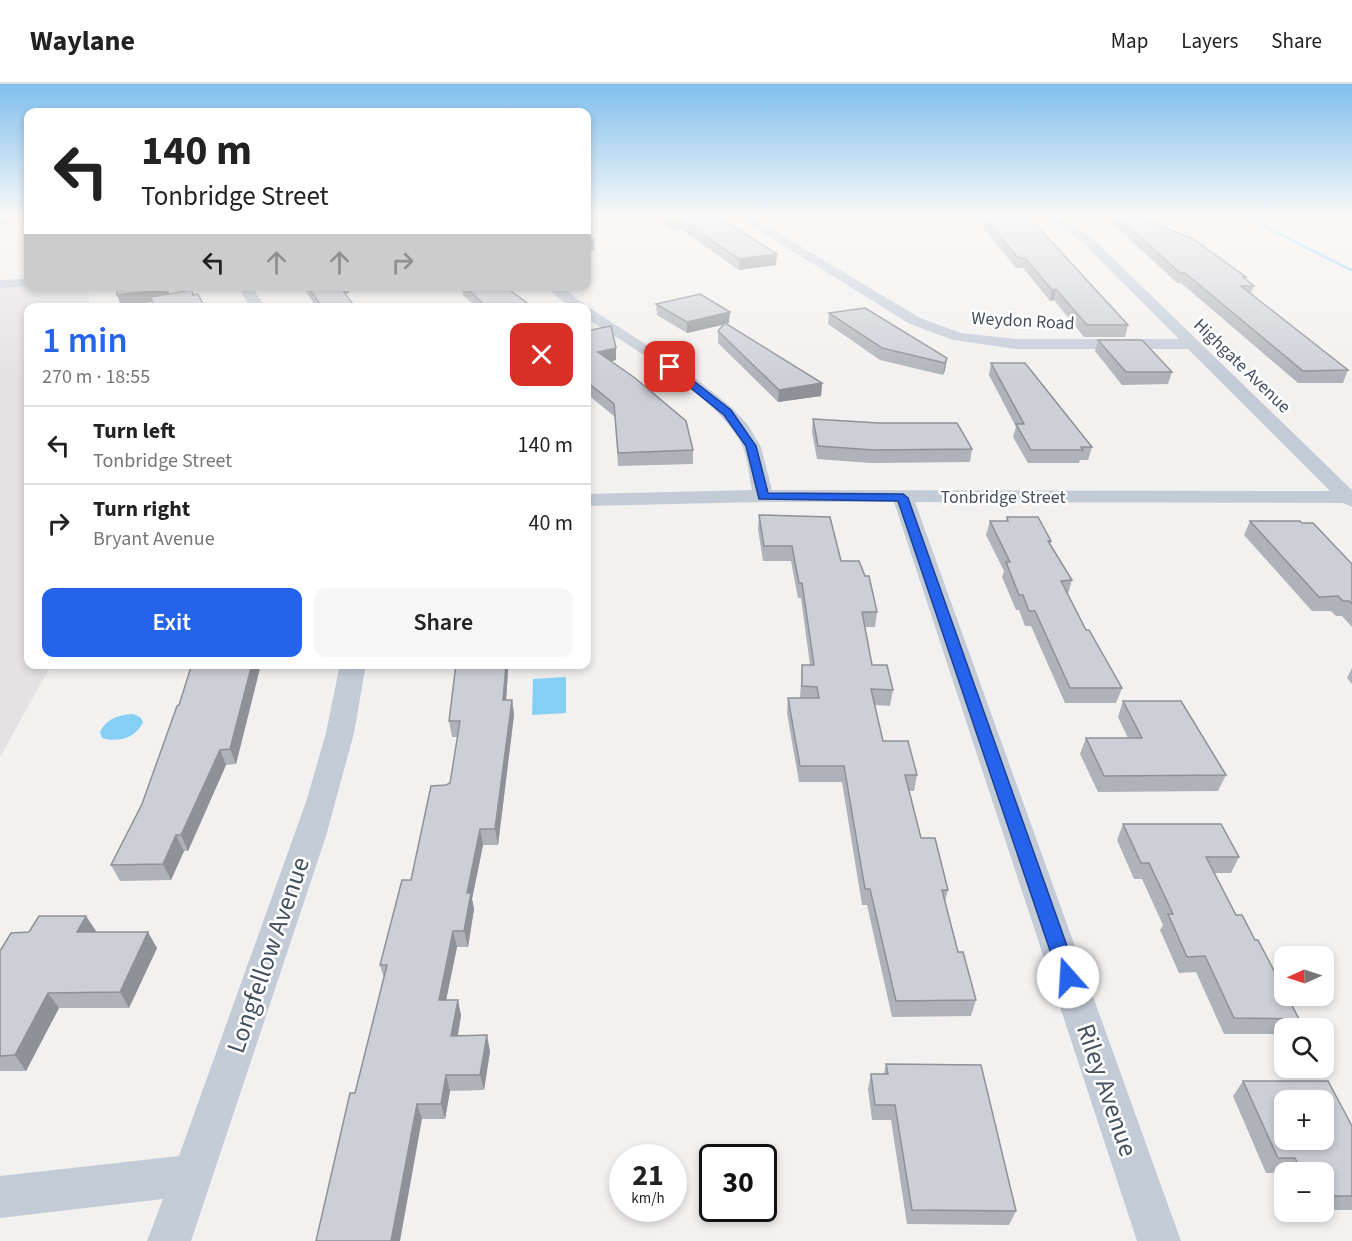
<!DOCTYPE html>
<meta charset="utf-8">
<style>
body{margin:0;font-family:"Source Sans 3",sans-serif;background:#f6f6f6;color:#222;height:100vh;display:flex;flex-direction:column;font-size:22px;white-space:nowrap}
*{box-sizing:border-box;margin:0}
p{font-size:20px;color:#767676}
.icon{flex:none;width:33px;height:33px;fill:none;stroke:currentColor;stroke-width:2;stroke-linecap:round;stroke-linejoin:round}
.map{position:relative;flex:1;overflow:hidden}
.side{position:absolute;left:24px;top:219px;width:567px;height:366px;display:flex;flex-direction:column;background:#fff;border-radius:12px;box-shadow:0 3px 9px #0003}
.side>*{flex:none}
.top-card{position:absolute;left:24px;top:24px;width:567px;height:183px;border-radius:12px;box-shadow:0 3px 9px #0003;background:#fff;color:#222;overflow:hidden}
.needle{width:39px;rotate:267deg}
.buttons{position:absolute;left:1274px;top:862px;display:grid;gap:12px}
.buttons a{display:grid;place-items:center;width:60px;height:60px;border-radius:12px;background:#fff;box-shadow:0 3px 9px #0003;font-size:30px}
.speed{position:absolute;left:609px;top:1060px;display:flex;gap:12px;font-size:30px;font-weight:700;text-align:center}
.speed>*{display:grid;place-content:center;width:78px;height:78px;border-radius:50%;background:#fff;box-shadow:0 3px 9px #0003;line-height:1}
.speed small{font-size:15px;font-weight:400}
.speed .limit{border:3px solid #111;border-radius:9px;background:#fff;color:#111}
.pin{position:absolute;display:grid;place-items:center;width:51px;height:51px;color:#fff;margin:-26px;border-radius:12px;box-shadow:0 3px 9px #0006}
.me{position:absolute;width:66px;margin:-33px;rotate:341deg;stroke-linejoin:round;filter:drop-shadow(0 0 4px #0008)}
.turn{display:flex;align-items:center;gap:21px;height:126px;padding:0 18px;font-size:27px}
.turn .icon{width:78px;height:78px;stroke-width:2.5}
.turn b{display:block;font-size:42px;line-height:51px}
.lanes{display:flex;align-items:center;height:57px;padding:0 18px;background:#0003;justify-content:center;gap:30px;direction:ltr}
.lanes .off{opacity:.35}
.round{display:grid;place-items:center;flex:none;width:63px;height:63px;border-radius:12px;background:#f6f6f6}
.head{display:flex;align-items:center;justify-content:space-between;height:102px;padding:0 18px}
h1{font-size:36px;font-weight:600;line-height:45px;color:#2563eb}
.cta{display:flex;gap:12px;margin-top:auto;padding:12px 18px}
.cta a{flex:1;height:69px;border-radius:12px;background:#2563eb;color:#fff;font-size:24px;font-weight:600;line-height:69px;text-align:center}
.cta a+a{background:#f6f6f6;color:#222}
ul{padding:0;list-style:none}
li{display:flex;align-items:center;gap:18px;height:78px;padding:0 18px;border-top:2px solid #e0e0e0}
li div{flex:1}
li b{display:block;font-size:22px}
li em{font-style:normal}
header{display:flex;align-items:center;gap:36px;box-sizing:border-box;height:84px;padding:0 30px;background:#fff;border-bottom:2px solid #e0e0e0}
header strong{font-size:28px}
nav{display:flex;gap:33px;margin-inline-start:auto;font-size:21px}
.map>svg:first-child{display:block}
.education{fill:#e4e2e2}
.water{fill:#85cff5}
.lines{fill:none;stroke-linecap:round;stroke-linejoin:round}
.stream{fill:#85cff5;fill-rule:evenodd}
.street{fill:#c3cbd7;fill-rule:evenodd}
.wall{fill:#afb2b8}
.shaded-wall{fill:#8f9196}
.building{fill:#cccfd6;stroke:#8f9196;stroke-width:1.5;fill-rule:evenodd}
.route{fill:#2563eb;stroke:#184099;stroke-width:1.5}
.labels{text-anchor:middle;dominant-baseline:central;stroke-width:5;stroke-linejoin:round;paint-order:stroke}
.far-street-label{font-size:18px;fill:#465160;stroke:#fff}
.near-street-label{font-size:26px;fill:#465160;stroke:#fff}
</style>
<header>
<strong>Waylane</strong>
<nav><a>Map</a><a>Layers</a><a>Share</a></nav>
</header>
<div class="map">
<svg width="1352" height="1157" viewBox="0 0 1352 1157">
<rect width="100%" height="100%" fill="#f3f1f0"/>
<path class="education" d="M28,199V202L88,203L90,223L28,224V580L51,581L0,673V200Z"/>
<g class="water">
<path d="M566,593V629L532,631L533,595Z"/>
<path d="M133,630L140,633L143,638C136,654 118,659 102,654L100,648C107,634 119,631 133,630Z"/>
</g>
<g class="lines">
<path class="stream" d="M1241,132H1246L1352,185V188Z"/>
<g class="street">
<path d="M736,132H750L920,234L961,249L1016,255H1179L1084,160L1063,144L1041,132C1063,132 1075,142 1092,154L1352,406V423L1343,419L915,418L1181,1157H1137L894,418H763L586,422V410L752,406C749,392 748,375 742,361C718,312 632,264 586,234V224H571L544,202H561L588,223L684,285L731,323L748,341L761,363L772,406L1330,407L1188,265H1016L953,256L910,240Z"/>
<path d="M28,195V202H30L0,204V196Z"/>
<path d="M238,202H252L265,224H250Z"/>
<path d="M340,580H366L354,649L326,752L191,1157H147L163,1115L0,1134V1092L179,1072L306,718L326,649Z"/>
</g>
</g>
<g class="wall">
<path d="M654,132H717L776,181L739,186L682,146L671,145Z"/>
<path d="M974,132H1043L1042,135L1032,136L1128,241L1125,253H1084L1054,216L1050,217L1023,184H1016Z"/>
<path d="M1105,132H1137L1246,193L1245,196L1254,202L1251,210L1348,286L1343,299H1298L1181,199H1177Z"/>
<path d="M302,202H348L349,209L345,210L356,224H317Z"/>
<path d="M462,202H504L534,224H477L463,211Z"/>
<path d="M656,220L729,239L726,240L822,299L821,312L778,318L718,259V247L723,241L687,249L657,231Z"/>
<path d="M829,229L947,274L945,286L943,291L880,276L828,240Z"/>
<path d="M586,247L616,264V276L611,277L693,366V380L618,382L615,333L586,309Z"/>
<path d="M1098,256L1172,288L1168,300L1122,301L1095,267Z"/>
<path d="M991,279L1092,363L1088,376H1080L1079,379H1028L1013,353L1016,343L989,291Z"/>
<path d="M813,335L879,339L972,365L970,378L871,379L817,375L812,348Z"/>
<path d="M759,431L841,477L877,528L875,543H865L872,581L893,606L890,622L875,621L883,657L917,691L914,707H909L921,754L948,806L945,817L958,868L976,916L971,932L892,933L867,821H862L842,698H799L787,629L788,614H800L802,581H810L801,514H798L791,477H763L758,445Z"/>
<path d="M1007,433L1051,457L1050,460L1072,496L1068,510L1086,546L1122,604L1116,619H1065L1031,542H1025L1019,526H1016L1002,493L1004,487L986,451L990,437H1006Z"/>
<path d="M1250,437L1302,439L1352,480V543L1342,532H1336L1331,527H1312L1244,451Z"/>
<path d="M261,580L236,680L226,681L188,767H184L171,796L120,797L111,781L142,720L179,621Z"/>
<path d="M456,580H508V587L506,616H512L514,631L498,761H483L472,815L474,825L468,863H457L446,916L461,931L458,952L490,967L484,1006L450,1007L445,1035H422L355,1009L384,894L380,881L446,701L450,699L458,653H452L449,637Z"/>
<path d="M1352,584V600L1347,594Z"/>
<path d="M1123,617L1226,691L1218,707L1098,708L1080,670L1086,654H1128L1118,633Z"/>
<path d="M1123,740L1239,773L1231,789H1214L1236,831L1299,935L1292,945H1284V950H1224L1196,888L1179,889L1160,846L1163,841L1142,795H1134L1117,756Z"/>
<path d="M86,832L95,848L157,864L129,924H59L26,987H0V867L29,848Z"/>
<path d="M886,980L1016,1127L1009,1141L907,1140L891,1036H872L868,1005L871,990H884Z"/>
<path d="M1243,997L1352,1042V1126H1323V1089H1284V1091L1283,1089H1266L1233,1012Z"/>
</g>
<g class="shaded-wall">
<path d="M0,132H17L0,142Z"/>
<path d="M1023,132H1043L1042,135L1022,137Z"/>
<path d="M1063,132H1082L1062,133Z"/>
<path d="M594,156V166L586,167V157Z"/>
<path d="M777,170L776,181L739,186V175Z"/>
<path d="M168,202L170,216L121,222L117,211Z"/>
<path d="M338,202H348L349,209L339,211Z"/>
<path d="M1056,205L1054,216L1050,217L1052,206Z"/>
<path d="M730,228L729,239L687,249V238Z"/>
<path d="M616,264V276L599,280L598,268Z"/>
<path d="M947,274L945,286L943,291L945,279Z"/>
<path d="M822,299L821,312L778,318L779,306Z"/>
<path d="M252,580H261L236,680L230,665Z"/>
<path d="M506,580H508V587L505,632L503,616Z"/>
<path d="M512,616L514,631L498,761L495,745Z"/>
<path d="M220,666L226,681L188,767L181,751Z"/>
<path d="M480,745L483,761L472,815L474,825L468,863L464,847L467,809Z"/>
<path d="M176,751L184,767L171,796L163,780Z"/>
<path d="M86,832L96,847L87,864L77,848Z"/>
<path d="M453,847L457,863L443,931L439,916Z"/>
<path d="M148,848L157,864L129,924L120,908Z"/>
<path d="M48,909L59,924L26,987L15,971Z"/>
<path d="M458,916L461,931L455,967L451,952Z"/>
<path d="M487,951L490,967L484,1006L480,991Z"/>
<path d="M446,991L450,1007L445,1035L441,1020Z"/>
<path d="M417,1020L422,1035L400,1157H391Z"/>
</g>
<g class="building">
<path d="M666,132H717L777,170L739,175L682,137L671,136Z"/>
<path d="M983,132H1028L1128,241H1087L1056,205L1052,206L1025,174H1018Z"/>
<path d="M1117,132H1137L1193,155L1246,193H1243L1254,202H1241L1348,286L1303,287L1185,189H1180Z"/>
<path d="M586,151L594,156L586,157Z"/>
<path d="M117,202H166L167,205L117,211Z"/>
<path d="M307,202H339L356,224H323Z"/>
<path d="M464,202H504L534,224H488Z"/>
<path d="M192,206L193,211L198,210L205,224H154L151,213Z"/>
<path d="M700,210L730,228L687,238L656,220Z"/>
<path d="M865,224L947,274L945,279L882,264L829,229Z"/>
<path d="M725,239L822,299L779,306L718,247Z"/>
<path d="M611,242L616,264L598,268L635,294L686,337L693,366L618,369L614,320L586,297V247Z"/>
<path d="M1098,256H1142L1172,288H1126Z"/>
<path d="M991,279H1025L1092,363H1081L1083,366H1031L1016,340H1024Z"/>
<path d="M813,335L879,339H957L972,365L873,366L818,362Z"/>
<path d="M759,431L830,433L841,477H859L865,492H869L877,528H862L872,581H887L893,606L871,605L883,657H908L917,691H905L921,754H935L948,806H942L958,868H963L976,916L896,917L870,805H865L844,682H800L788,614H819L817,603L802,602V581H814L802,499H799L792,462H764Z"/>
<path d="M1007,433H1038L1051,457H1048L1072,496L1061,497L1086,546H1089L1122,604H1070L1035,527H1029L1023,511H1019L1006,478H1010L990,437H1008Z"/>
<path d="M1250,437H1300L1302,439H1313L1352,480V520L1349,517H1343L1338,512L1319,513Z"/>
<path d="M192,580H252L230,665L220,666L181,751H176L163,780L111,781L142,720L177,622L179,621Z"/>
<path d="M456,580H506L503,616H512L495,745H480L467,809H471L464,847H453L439,916H458L451,952L487,951L480,991H446L441,1020H417L391,1157H316L350,1009H355L387,881H380L402,796H411L431,702L446,701L450,699L460,637H449Z"/>
<path d="M1123,617H1181L1226,691L1104,692L1086,654H1142Z"/>
<path d="M1123,740H1221L1239,773H1206L1236,831H1242L1255,856H1258L1284,906V912H1287L1299,935L1234,934L1205,872L1187,873L1168,830H1173L1149,779H1141Z"/>
<path d="M39,832H86L77,848H148L120,908L48,909L15,971L0,972V867L11,849L29,848Z"/>
<path d="M886,980L981,981L1016,1127L912,1126L895,1021H875L871,990H888Z"/>
<path d="M1243,997H1328L1352,1042V1112H1323V1089H1302L1295,1074H1278ZM1284,1017H1323V1056H1284Z"/>
</g>
<linearGradient id="sky" x2="0" y2="1"><stop stop-color="#80bfed"/><stop offset="0.45" stop-color="#faf9f8"/><stop offset="1" stop-color="#faf9f8" stop-opacity="0"/></linearGradient>
<rect width="1352" height="294" fill="url(#sky)"/>
<path class="route" d="M667,281H673L731,326L756,362L768,409L903,410L908,414L1078,893L1075,899L1068,901L1061,899L1059,893L898,417L759,415L746,362L724,331L667,285Z"/>
<g class="labels">
<g class="far-street-label">
<text transform="translate(1023 237) rotate(3)">Weydon Road</text>
<text transform="translate(1242 282) rotate(44)">Highgate Avenue</text>
<text x="1003" y="413">Tonbridge Street</text>
</g>
<g class="near-street-label">
<text transform="translate(268 871) rotate(-71)">Longfellow Avenue</text>
<text transform="translate(1107 1006) rotate(71)">Riley Avenue</text>
</g>
</g>
</svg>
<div class="buttons">
<a><svg class="needle" viewBox="-14 -14 28 28"><path d="M0-13l5 13h-10z" fill="#e53935"/><path d="M0 13l5-13h-10z" fill="#767676"/></svg></a>
<a><svg class="icon" aria-label="search" viewBox="0 0 24 24"><circle cx="10" cy="10" r="6"/><path d="M15 15l6 6"/></svg></a>
<a>+</a>
<a>−</a>
</div>
<div class="speed"><div>21<small>km/h</small></div><div class="limit">30</div></div>
<div class="pin" style="left:670px;top:283px;background:#d93025"><svg class="icon" aria-label="arrive" viewBox="0 0 24 24"><path d="M6 21V4h12l-3 4 3 4H6"/></svg></div>
<svg class="me" style="left:1068px;top:893px" viewBox="-20 -20 40 40"><circle r="19" fill="#fff"/><path d="M0-13L10 11 0 6-10 11z" fill="#2563eb"/></svg>
<div class="top-card">
<div class="turn"><svg class="icon" aria-label="left" viewBox="0 0 24 24"><path d="M17 20v-9H6M10 6l-5 5 5 5"/></svg><div><b>140 m</b>Tonbridge Street</div></div>
<div class="lanes"><svg class="icon" aria-label="left" viewBox="0 0 24 24"><path d="M17 20v-9H6M10 6l-5 5 5 5"/></svg><svg class="icon off" aria-label="ahead" viewBox="0 0 24 24"><path d="M12 20V5M6 11l6-6 6 6"/></svg><svg class="icon off" aria-label="ahead" viewBox="0 0 24 24"><path d="M12 20V5M6 11l6-6 6 6"/></svg><svg class="icon off" aria-label="right" viewBox="0 0 24 24"><path d="M7 20v-9h11M14 6l5 5-5 5"/></svg></div>
</div>
<section class="side">
<div class="head"><div><h1>1 min</h1><p>270 m · 18:55</p></div><a class="round" style="background:#d93025;color:#fff"><svg class="icon" aria-label="close" viewBox="0 0 24 24"><path d="M6 6l12 12M18 6L6 18"/></svg></a></div>
<ul>
<li><svg class="icon" aria-label="left" viewBox="0 0 24 24"><path d="M17 20v-9H6M10 6l-5 5 5 5"/></svg><div><b>Turn left</b><p>Tonbridge Street</p></div><em>140 m</em></li>
<li><svg class="icon" aria-label="right" viewBox="0 0 24 24"><path d="M7 20v-9h11M14 6l5 5-5 5"/></svg><div><b>Turn right</b><p>Bryant Avenue</p></div><em>40 m</em></li>
</ul>
<div class="cta"><a>Exit</a><a>Share</a></div>
</section>
</div>
